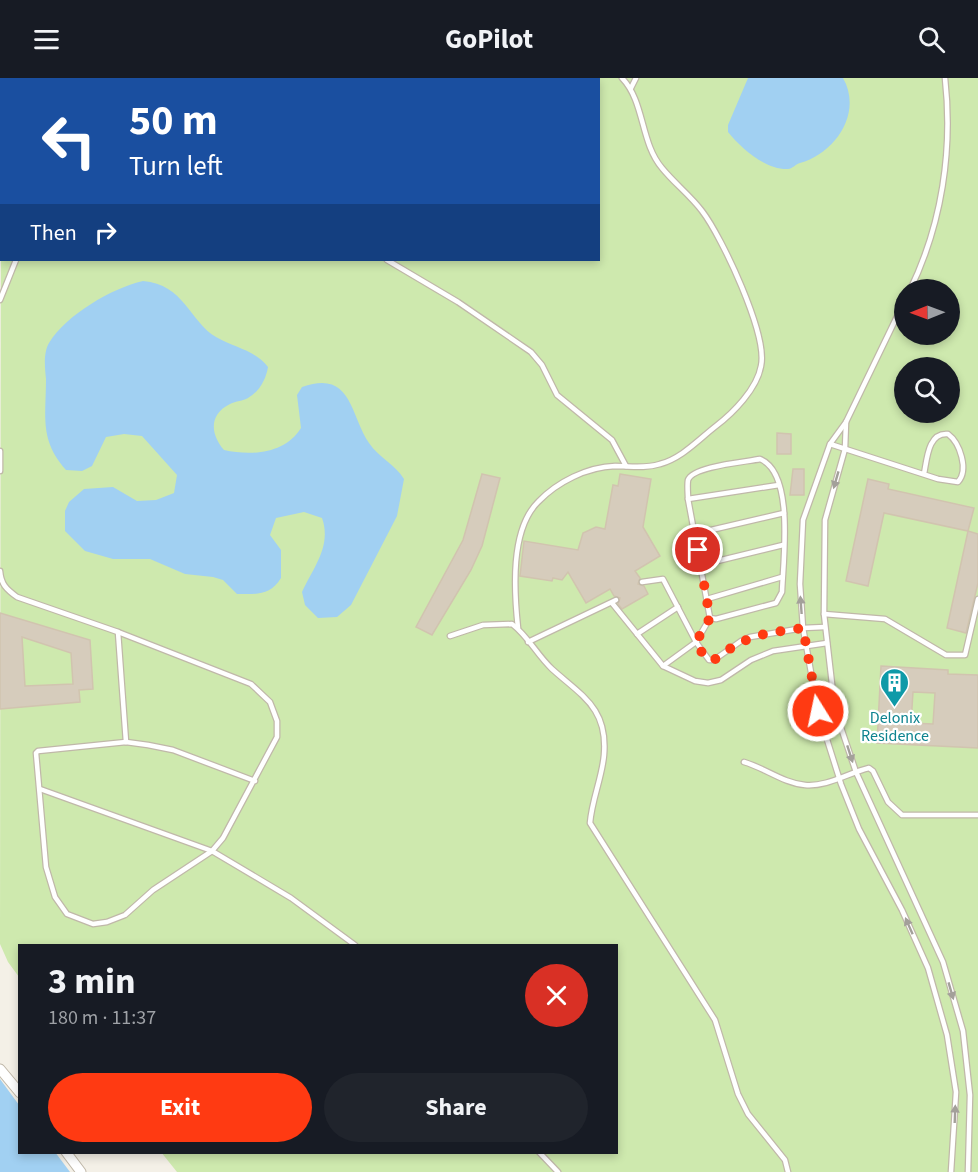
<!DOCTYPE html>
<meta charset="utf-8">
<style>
body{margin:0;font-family:"Source Sans 3",sans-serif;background:#20242c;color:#f1f3f6;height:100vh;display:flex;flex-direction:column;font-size:22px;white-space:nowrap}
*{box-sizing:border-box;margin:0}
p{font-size:20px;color:#9ea1a6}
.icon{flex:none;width:33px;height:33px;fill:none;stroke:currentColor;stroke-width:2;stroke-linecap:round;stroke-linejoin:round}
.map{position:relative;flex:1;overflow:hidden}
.details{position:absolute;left:18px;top:866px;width:600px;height:210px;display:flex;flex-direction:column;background:#171b24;border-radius:0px;box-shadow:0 3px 9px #0003}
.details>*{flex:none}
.banner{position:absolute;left:0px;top:0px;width:600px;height:183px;box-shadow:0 3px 9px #0003;background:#1a4fa0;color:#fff;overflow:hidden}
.needle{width:39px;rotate:269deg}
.buttons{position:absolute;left:894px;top:201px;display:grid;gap:12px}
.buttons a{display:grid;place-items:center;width:66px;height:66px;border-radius:50%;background:#171b24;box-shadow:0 3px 9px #0003;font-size:30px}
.pin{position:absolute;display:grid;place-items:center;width:51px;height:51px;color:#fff;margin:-26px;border:3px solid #fff;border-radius:50%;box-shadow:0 2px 6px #0007}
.me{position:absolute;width:66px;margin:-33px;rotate:350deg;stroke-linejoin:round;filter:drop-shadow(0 0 4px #0008)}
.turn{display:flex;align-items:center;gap:21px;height:126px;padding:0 30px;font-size:27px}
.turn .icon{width:78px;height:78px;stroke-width:2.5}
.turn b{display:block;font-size:42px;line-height:51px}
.then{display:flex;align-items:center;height:57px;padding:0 30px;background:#0003;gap:12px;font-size:22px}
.round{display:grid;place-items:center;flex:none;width:63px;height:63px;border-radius:32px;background:#20242c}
.summary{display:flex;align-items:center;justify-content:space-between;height:102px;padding:0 30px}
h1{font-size:36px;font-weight:700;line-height:45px}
.button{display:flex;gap:12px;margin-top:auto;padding:12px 30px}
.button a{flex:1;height:69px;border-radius:36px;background:#ff3a12;color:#fff;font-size:24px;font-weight:700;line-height:69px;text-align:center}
.button a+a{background:#20242c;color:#f1f3f6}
header{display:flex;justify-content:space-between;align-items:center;height:78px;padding:0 30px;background:#171b24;font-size:27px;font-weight:700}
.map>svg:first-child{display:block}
.green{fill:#cee9ae;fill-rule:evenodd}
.water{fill:#a1d0f2}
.building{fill:#d6ccbc;stroke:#d1c4af;stroke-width:1.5;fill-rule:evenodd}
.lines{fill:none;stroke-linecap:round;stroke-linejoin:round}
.service-casing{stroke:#c0b8a9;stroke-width:7}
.minor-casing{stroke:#c0b8a9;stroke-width:11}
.service{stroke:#fff;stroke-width:4.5}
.minor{stroke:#fff;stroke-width:9}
.oneway{fill:#a3a09a}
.route{stroke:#ff3a12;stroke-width:10;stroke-dasharray:0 18}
.labels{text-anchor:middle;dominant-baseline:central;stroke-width:4.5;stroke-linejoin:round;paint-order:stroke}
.culture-label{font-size:16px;fill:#0d838f;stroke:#fff}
</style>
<header><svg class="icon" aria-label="menu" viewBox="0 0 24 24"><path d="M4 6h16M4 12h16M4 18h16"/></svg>GoPilot<svg class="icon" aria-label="search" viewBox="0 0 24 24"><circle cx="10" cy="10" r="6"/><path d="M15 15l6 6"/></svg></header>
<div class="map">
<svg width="978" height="1094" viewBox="0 0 978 1094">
<rect width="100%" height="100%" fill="#f4f0e7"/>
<path class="green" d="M25,0H978V1094H177L161,1074H616V867H20L19,899L8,884L0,866L1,66L2,182H598V2ZM904,212H950V256H904ZM904,290H950V334H904Z"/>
<g class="water">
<path d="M748,0H843C863,35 835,75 800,85C796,86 792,91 788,91C765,92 741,70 728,54V47Z"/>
<path d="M143,203C184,206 190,244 216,259C235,270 255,272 268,289C266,301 260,313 248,320C243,323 236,323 230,326C209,336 210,356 224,372C251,378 285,376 301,350L297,317L302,309C352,291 350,337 369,365C379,380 395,386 404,401L397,438L351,527L337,539L318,540L305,527L302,514C313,490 332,468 322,440L304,434L276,440L270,457L281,472V500C270,518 256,516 237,516L223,502L213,499L185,496L150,481H113L85,473L65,453V433L69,424L84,411L113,409L137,423L156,422L174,415L177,397L142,358L124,356L106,359L92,388L82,393L66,392C39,362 46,338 46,301C45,291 43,275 49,265C66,237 112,210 143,203Z"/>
<path d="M0,1001L19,1027L20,1074H55L70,1094H0Z"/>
</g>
<g class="building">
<path d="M777,355L791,356V376H777Z"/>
<path d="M793,391H804V417H790Z"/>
<path d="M482,396L500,400L482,468L471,492L432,557L416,549L463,462Z"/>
<path d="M620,396L651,401L643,449L660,478L635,493L640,500L638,506L644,508L648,516L622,531L618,526L620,520L614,518L610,511L586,525L568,494L562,502L553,500L552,503L520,498L524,463L578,472L583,455L596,449L605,451L613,407L618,408Z"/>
<path d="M868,401L889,406L888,411L974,430L968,453L884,435L868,508L846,503Z"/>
<path d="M968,453L978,456V505L966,555L947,550Z"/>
<path d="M0,535L90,562L93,611L79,612L80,624L0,631ZM22,559L71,575L73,606L25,608Z"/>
<path d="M881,588L948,592V596L978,597V670L877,665ZM913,614L935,615L933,646L911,645Z"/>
</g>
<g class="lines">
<defs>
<g id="service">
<path d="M245,0L246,2"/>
<path d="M88,2L89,0"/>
<path d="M631,10L636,0"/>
<path d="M387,182L458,224L531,274L542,287L557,317L612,362L626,388"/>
<path d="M910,212C942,146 953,72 945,0"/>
<path d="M0,222L16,182"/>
<path d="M904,224L846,344L830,366L803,442L800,506L803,550L818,633L841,706L859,751L902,832L928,890L947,957L956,1014L951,1094"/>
<path d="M846,344L845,371L825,442L824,536L835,632L856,694L943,884L963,953L970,1017L968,1094"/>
<path d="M830,366L938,401L958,404C969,392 960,365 948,356C928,354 927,381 924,396"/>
<path d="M0,373V393"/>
<path d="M688,421L779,407"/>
<path d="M694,456L784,435"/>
<path d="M701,487L783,467"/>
<path d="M0,493C1,506 6,511 17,519L118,554L251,606L270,624L277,643V659L223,760L212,773L153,812L125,837L107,844L93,846L67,836L55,819L46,789L36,675L38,673L126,664L148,667L173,672L255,703"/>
<path d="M642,504L663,501L696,564L709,582H714L741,563L750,559L803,550L825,549"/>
<path d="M707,521L782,499"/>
<path d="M612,525L663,588L695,603L708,605L721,602L751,582L773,573L827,565"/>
<path d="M824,536L885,541L946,577H965L978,521"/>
<path d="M518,550C514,513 510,452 538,424C557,404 587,389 615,388C630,388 644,391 660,386C682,380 698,362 716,348C733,335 757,311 761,288C768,257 722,159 702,133C690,117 674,105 662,90C640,64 645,24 622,0"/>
<path d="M118,554L126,664"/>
<path d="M637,556L678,529"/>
<path d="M450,558L483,547L512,546C528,558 537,577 552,591C582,618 608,630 604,677C602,700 592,721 590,745L715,942L738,1016L748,1036L785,1082L788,1094"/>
<path d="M528,564L616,522"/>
<path d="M663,588L696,564L710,540L688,421C688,416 687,407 688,402C693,388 746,384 760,381C795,395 783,483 782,514L776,525L716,541L710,540"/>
<path d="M744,684C765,690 783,705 805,707C827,709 848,695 869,690L873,693L888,724L902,737H978"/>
<path d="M40,711L212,773L291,820L355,867"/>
<path d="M539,1074L558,1094"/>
</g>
<g id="minor">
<path d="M0,991L20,1015"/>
<path d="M66,1074L81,1094"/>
</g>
</defs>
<use href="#service" class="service-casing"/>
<use href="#minor" class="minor-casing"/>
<use href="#service" class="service"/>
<use href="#minor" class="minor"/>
</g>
<defs><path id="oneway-solid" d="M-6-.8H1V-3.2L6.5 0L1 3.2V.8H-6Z" transform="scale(1.5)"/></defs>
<g class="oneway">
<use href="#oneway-solid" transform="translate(836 402) rotate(106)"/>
<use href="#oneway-solid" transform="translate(801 527) rotate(-94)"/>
<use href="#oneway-solid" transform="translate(850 676) rotate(72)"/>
<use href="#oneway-solid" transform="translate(909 848) rotate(-114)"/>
<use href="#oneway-solid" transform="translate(951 913) rotate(74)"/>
<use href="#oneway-solid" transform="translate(955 1036) rotate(-88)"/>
</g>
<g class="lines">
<path class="route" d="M698,472L710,540L696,564L705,580L714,582C748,556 762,556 803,550L818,633"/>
</g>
<defs>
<symbol id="building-pin" viewBox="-11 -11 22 30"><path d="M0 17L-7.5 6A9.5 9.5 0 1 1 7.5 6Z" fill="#0f9aa8" stroke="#fff"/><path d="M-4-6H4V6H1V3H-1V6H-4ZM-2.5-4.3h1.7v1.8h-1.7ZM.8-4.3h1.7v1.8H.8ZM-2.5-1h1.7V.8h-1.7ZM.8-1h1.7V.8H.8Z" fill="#fff"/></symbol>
</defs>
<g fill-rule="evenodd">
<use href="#building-pin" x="878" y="588" width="33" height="45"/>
</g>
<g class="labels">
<g class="culture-label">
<text x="895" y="640">Delonix<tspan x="895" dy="18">Residence</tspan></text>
</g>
</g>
</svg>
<div class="buttons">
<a><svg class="needle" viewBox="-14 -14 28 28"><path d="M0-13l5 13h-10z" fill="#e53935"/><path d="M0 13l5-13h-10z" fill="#9ea1a6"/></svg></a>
<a><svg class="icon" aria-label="search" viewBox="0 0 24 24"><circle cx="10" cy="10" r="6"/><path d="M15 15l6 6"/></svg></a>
</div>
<div class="pin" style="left:698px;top:472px;background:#d93025"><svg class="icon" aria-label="arrive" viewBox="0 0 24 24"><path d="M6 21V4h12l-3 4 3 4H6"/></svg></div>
<svg class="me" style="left:818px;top:633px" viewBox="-20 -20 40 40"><circle r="17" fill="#ff3a12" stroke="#fff" stroke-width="3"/><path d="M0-11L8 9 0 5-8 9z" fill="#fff"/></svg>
<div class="banner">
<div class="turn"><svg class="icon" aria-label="left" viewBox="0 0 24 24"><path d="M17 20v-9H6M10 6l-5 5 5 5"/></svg><div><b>50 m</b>Turn left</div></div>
<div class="then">Then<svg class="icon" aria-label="right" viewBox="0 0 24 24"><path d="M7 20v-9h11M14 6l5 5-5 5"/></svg></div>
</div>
<section class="details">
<div class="summary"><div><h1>3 min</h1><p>180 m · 11:37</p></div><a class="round" style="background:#d93025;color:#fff"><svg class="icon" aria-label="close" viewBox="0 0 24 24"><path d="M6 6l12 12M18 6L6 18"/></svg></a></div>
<div class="button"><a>Exit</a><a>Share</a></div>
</section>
</div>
